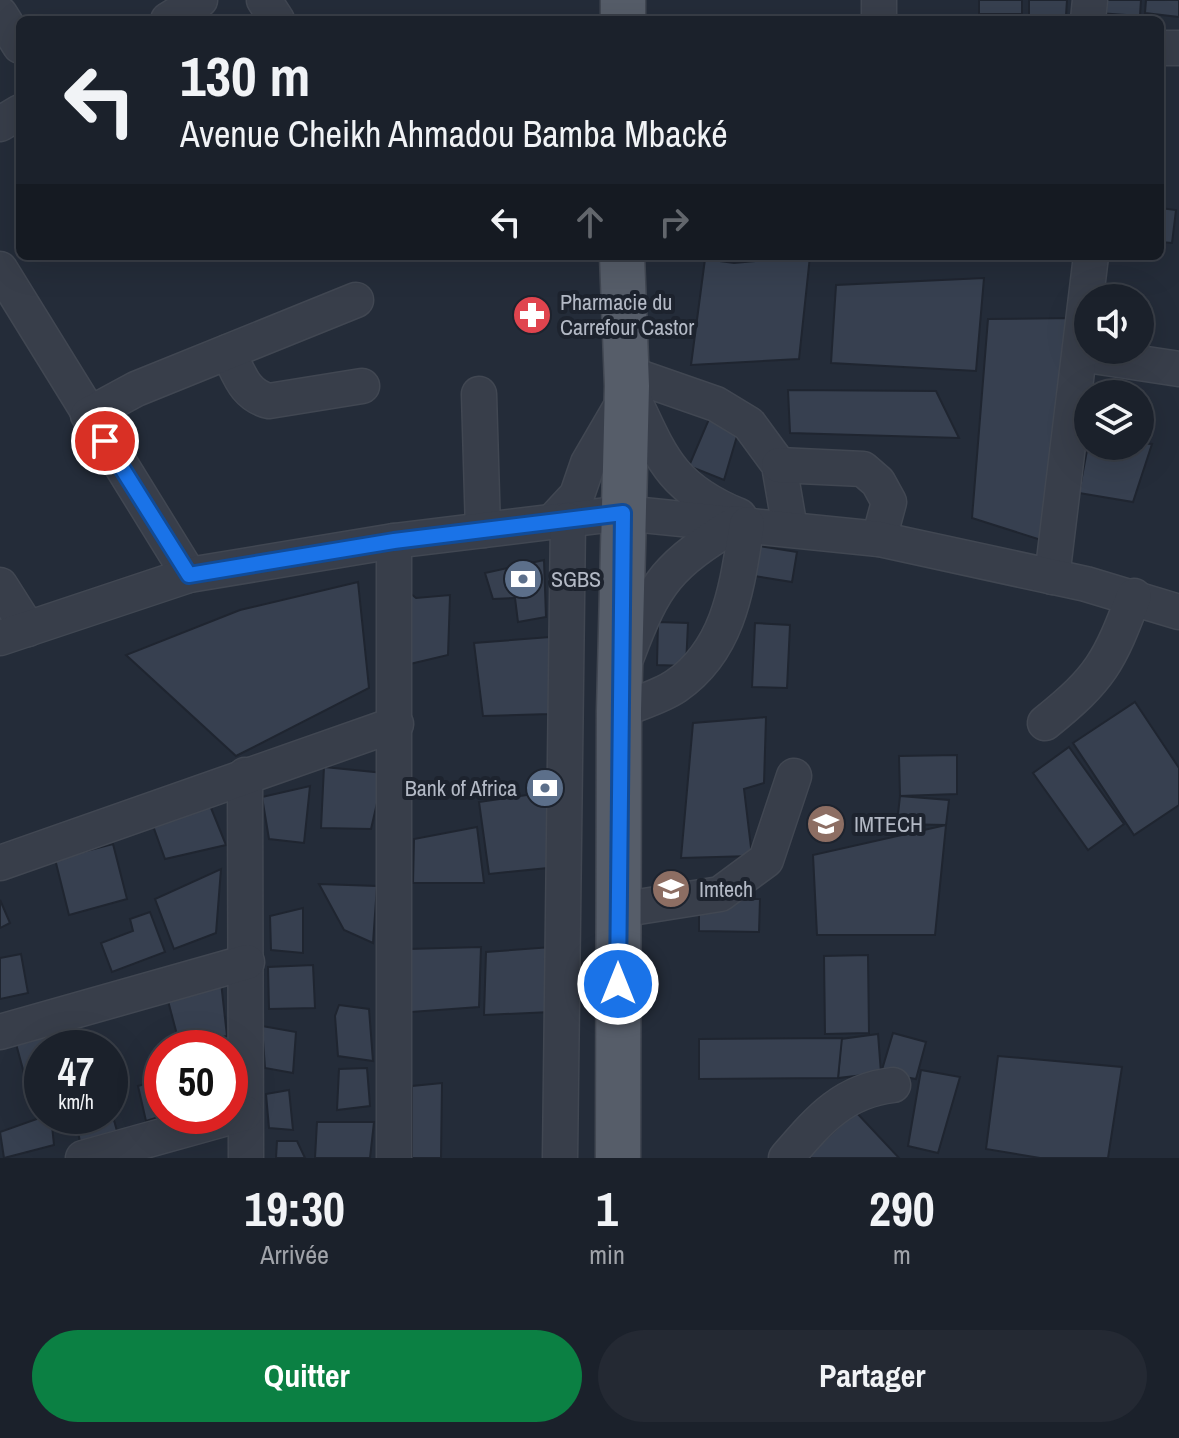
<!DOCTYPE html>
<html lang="fr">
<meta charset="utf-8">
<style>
body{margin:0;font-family:"Archivo Narrow",sans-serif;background:#242933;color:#f1f3f6;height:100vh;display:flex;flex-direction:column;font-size:30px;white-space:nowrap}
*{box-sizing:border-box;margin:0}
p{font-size:26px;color:#a0a3a9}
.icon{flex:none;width:44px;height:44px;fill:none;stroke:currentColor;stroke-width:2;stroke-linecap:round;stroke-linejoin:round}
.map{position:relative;height:1158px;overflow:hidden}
.details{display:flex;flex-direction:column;background:#1b212b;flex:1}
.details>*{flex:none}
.banner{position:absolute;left:16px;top:16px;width:1148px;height:244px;border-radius:12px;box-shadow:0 8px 32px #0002,0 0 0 2px #393e47;background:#1b212b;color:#f1f3f6;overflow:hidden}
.buttons{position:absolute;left:1074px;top:284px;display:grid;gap:16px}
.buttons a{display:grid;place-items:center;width:80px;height:80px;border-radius:50%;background:#1b212b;box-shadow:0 8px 32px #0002,0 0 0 2px #393e47;font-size:40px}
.speed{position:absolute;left:24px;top:1030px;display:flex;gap:16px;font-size:40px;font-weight:700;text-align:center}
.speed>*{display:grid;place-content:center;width:104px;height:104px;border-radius:50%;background:#1b212b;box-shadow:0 8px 32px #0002,0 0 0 2px #393e47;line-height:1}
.speed small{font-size:20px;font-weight:400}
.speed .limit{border:12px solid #d22;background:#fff;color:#111}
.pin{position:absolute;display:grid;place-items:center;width:68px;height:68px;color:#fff;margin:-34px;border:4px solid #fff;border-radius:50%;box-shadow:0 2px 8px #0007}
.me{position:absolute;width:88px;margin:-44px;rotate:0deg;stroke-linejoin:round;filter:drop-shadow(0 0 6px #0008)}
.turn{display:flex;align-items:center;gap:28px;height:168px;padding:0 32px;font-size:36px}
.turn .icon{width:104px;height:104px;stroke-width:2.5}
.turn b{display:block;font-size:56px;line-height:68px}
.lanes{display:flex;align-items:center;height:76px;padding:0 32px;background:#0003;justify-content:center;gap:40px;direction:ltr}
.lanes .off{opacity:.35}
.eta{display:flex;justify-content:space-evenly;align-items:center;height:136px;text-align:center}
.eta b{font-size:48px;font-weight:700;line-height:56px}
.button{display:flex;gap:16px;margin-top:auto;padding:16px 32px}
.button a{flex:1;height:92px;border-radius:48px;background:#0b8043;color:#fff;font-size:32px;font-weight:700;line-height:92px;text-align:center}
.button a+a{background:#242933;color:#f1f3f6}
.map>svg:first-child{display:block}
.building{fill:#374050;stroke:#1f2530;stroke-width:2}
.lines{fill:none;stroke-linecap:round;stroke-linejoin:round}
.minor-casing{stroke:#414752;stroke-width:37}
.major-casing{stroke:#414752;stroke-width:47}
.minor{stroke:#383e4a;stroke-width:34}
.major{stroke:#565d69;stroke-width:44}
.route-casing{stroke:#114b97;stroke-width:20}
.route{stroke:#1a73e8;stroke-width:14}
.labels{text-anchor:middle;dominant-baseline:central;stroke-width:8;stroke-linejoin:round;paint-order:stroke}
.poi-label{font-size:22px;fill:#b3b9c5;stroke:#1d232e;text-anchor:start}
</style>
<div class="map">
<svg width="1179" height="1158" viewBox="0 0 1179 1158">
<rect width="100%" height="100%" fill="#242c39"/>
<g class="building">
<rect x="979" y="0" width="43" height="14"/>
<path d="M1029,0H1067L1066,16L1029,15Z"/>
<path d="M1099,0H1141L1140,16L1098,13Z"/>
<path d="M1146,0H1179V17L1145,13Z"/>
<path d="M1160,208L1176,210L1172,243L1160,242Z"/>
<path d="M810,256L799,359L691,365L705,259L734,263Z"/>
<path d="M984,278L976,371L831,363L836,285Z"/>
<path d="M1075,318L1041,540L972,518L988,319Z"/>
<path d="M788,390L936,391L959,438L790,433Z"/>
<path d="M712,412L740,426L724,480L689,466Z"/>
<path d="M1140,443L1152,444L1133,502L1079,493L1088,445L1140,446Z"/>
<path d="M753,545L797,552L792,582L748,575Z"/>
<path d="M544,560L546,617L518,622L515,598L493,599L485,573Z"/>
<path d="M358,582L369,688L236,756L126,655L240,610Z"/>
<path d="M410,593L416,598L450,595L448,655L410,664Z"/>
<path d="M658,622L688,623L686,666L657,665Z"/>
<path d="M755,623L790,625L787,688L752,687Z"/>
<path d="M550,637V714L483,716L474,643Z"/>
<path d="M1135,702L1179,768V805L1134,835L1073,743Z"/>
<path d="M766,717L764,783L744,789L752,856L681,858L693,723Z"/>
<path d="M1069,747L1124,824L1088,850L1033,773Z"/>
<path d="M957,755V794L900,796L899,756Z"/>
<path d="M324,767L384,773L371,829L321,828Z"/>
<path d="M310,786L304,843L269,839L262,797Z"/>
<path d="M561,790L558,867L489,874L479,802Z"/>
<path d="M900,796L949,800L946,825L897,824Z"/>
<path d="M209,803L226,845L165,859L152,823Z"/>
<path d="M946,825L935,935H817L813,855Z"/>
<path d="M477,827L484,883H413L414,839Z"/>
<path d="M113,844L127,899L69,915L55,859Z"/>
<path d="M221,869L216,933L174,949L155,899Z"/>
<path d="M319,884L377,886L373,943L344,930Z"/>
<path d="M699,899H760L759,932L699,931Z"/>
<path d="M0,900L10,923L0,928Z"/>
<path d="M303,908V953L271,950L270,916Z"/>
<path d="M150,912L165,952L112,972L101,943L133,931L130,919Z"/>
<path d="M481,947L479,1007L411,1012L408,949Z"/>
<path d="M552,947L551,1012L484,1015L486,952Z"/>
<path d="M21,954L28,993L0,999V958Z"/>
<path d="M868,955L869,1033L825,1034L824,956Z"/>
<path d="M313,965L315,1008L269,1009L268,967Z"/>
<path d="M221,982L227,1036L180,1046L167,997Z"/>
<path d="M339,1005L369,1009L373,1061L338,1056L335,1016Z"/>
<path d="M71,1025L77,1048H42V1073L25,1077L15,1040Z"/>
<path d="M262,1026L296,1032L293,1073L265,1068Z"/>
<path d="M893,1033L926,1042L916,1079L881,1073Z"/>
<path d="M878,1034L881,1073L838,1078L841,1039Z"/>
<path d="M842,1038L838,1078L699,1079V1039Z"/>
<path d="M998,1056L1122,1067L1108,1158H1040L986,1149Z"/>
<path d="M367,1068L370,1106L337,1110L339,1069Z"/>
<path d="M921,1070L960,1077L938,1153L908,1146Z"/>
<path d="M162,1079V1116L146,1121L138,1086Z"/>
<path d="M442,1083L441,1158H412V1086Z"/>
<path d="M289,1090L293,1130L269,1128L266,1094Z"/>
<path d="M110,1106L117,1131L80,1142L75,1116H110Z"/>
<path d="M855,1111L899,1158H806Z"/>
<path d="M45,1116H51L54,1145L4,1158L0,1132Z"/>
<path d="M317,1122H374L370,1158H315Z"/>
<path d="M277,1141H297L305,1158H276Z"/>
</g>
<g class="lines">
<defs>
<g id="minor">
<path d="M264,0L277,20"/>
<path d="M879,0V20"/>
<path d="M0,14L20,46"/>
<path d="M168,20L200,0"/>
<path d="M1088,20L1090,0"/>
<path d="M1160,48H1179"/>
<path d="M0,124L20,112"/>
<path d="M0,269L189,575"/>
<path d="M228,352C239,373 244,395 269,401L362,386"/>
<path d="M1080,354L1179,369"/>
<path d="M627,373L716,404L749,424L779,465L790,529"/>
<path d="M629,389C660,454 668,487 739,516"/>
<path d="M479,394L483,530"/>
<path d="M88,415L136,389L356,300"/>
<path d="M779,465L863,469L878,482L889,502L879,539"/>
<path d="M552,522L577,495L588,463L627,396"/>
<path d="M1052,577L1091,256"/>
<path d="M0,585L28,629"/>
<path d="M0,638L189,575L394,541L623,513L879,539L1086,584L1179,612"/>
<path d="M627,656C655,581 668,565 737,523"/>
<path d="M619,711C637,703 660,697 676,686C731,648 737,584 747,524"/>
<path d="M1045,723C1101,678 1109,662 1134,596"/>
<path d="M245,775L246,1158"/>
<path d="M0,863L396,724"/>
<path d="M619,910L720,894L766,860L794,776"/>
<path d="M0,1032L247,962"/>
<path d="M83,1158L245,1113"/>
<path d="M394,1158V541"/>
<path d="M560,1158L568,520"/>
<path d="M786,1158C818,1121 842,1091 893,1085"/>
</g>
<g id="major">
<path d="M623,0V20"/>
<path d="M618,1158L619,711L627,386L622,256"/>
</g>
</defs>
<use href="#minor" class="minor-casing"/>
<use href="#major" class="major-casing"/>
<use href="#minor" class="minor"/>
<use href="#major" class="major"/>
</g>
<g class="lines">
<defs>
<path id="route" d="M105,441L189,575L394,541L623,513L618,984"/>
</defs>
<use href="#route" class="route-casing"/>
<use href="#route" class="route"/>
</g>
<defs>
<symbol id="pharmacy-disc" viewBox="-11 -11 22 22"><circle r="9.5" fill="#e0444e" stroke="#1d232e"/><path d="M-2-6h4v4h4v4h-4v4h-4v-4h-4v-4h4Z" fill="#fff"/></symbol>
<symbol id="bank-disc" viewBox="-11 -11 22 22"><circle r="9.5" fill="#5c6f8a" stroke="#1d232e"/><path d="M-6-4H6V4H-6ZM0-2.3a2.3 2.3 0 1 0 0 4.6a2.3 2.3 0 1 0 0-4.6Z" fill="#fff"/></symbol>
<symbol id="university-disc" viewBox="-11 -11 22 22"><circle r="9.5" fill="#8d6e63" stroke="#1d232e"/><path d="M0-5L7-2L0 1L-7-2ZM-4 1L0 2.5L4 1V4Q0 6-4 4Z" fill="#fff"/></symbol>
<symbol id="school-disc" viewBox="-11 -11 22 22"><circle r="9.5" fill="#8d6e63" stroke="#1d232e"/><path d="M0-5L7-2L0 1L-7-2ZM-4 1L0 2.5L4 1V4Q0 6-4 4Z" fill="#fff"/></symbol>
</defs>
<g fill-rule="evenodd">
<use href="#pharmacy-disc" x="510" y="293" width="44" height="44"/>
<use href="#bank-disc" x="501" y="557" width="44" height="44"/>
<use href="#bank-disc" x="523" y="766" width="44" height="44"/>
<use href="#university-disc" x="804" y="802" width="44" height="44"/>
<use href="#school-disc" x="649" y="867" width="44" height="44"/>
</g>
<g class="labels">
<g class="poi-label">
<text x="560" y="302">Pharmacie du<tspan x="560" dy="25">Carrefour Castor</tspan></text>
<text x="551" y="579">SGBS</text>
<text x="517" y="788" text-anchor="end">Bank of Africa</text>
<text x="854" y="824">IMTECH</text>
<text x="699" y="889">Imtech</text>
</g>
</g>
</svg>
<div class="buttons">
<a><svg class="icon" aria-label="sound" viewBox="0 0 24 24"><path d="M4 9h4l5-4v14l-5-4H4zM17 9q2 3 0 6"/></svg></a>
<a><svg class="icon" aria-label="layers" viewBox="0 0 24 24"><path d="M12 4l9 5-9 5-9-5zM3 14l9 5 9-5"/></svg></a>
</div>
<div class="speed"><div>47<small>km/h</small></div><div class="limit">50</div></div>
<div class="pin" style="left:105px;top:441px;background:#d93025"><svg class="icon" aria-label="arrive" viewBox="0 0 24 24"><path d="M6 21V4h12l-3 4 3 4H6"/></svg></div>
<svg class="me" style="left:618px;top:984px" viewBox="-20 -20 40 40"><circle r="17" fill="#1a73e8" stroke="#fff" stroke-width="3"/><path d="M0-11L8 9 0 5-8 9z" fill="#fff"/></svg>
<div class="banner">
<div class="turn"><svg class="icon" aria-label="left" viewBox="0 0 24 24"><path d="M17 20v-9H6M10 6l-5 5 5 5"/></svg><div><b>130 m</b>Avenue Cheikh Ahmadou Bamba Mbacké</div></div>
<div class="lanes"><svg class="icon" aria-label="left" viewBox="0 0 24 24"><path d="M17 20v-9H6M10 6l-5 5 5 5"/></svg><svg class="icon off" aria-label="ahead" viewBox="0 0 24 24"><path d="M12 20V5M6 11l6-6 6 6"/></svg><svg class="icon off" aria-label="right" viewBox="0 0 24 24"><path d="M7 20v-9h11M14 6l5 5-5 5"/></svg></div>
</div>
</div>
<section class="details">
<div class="eta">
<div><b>19:30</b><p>Arrivée</p></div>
<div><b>1</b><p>min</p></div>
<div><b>290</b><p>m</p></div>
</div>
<div class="button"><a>Quitter</a><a>Partager</a></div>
</section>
